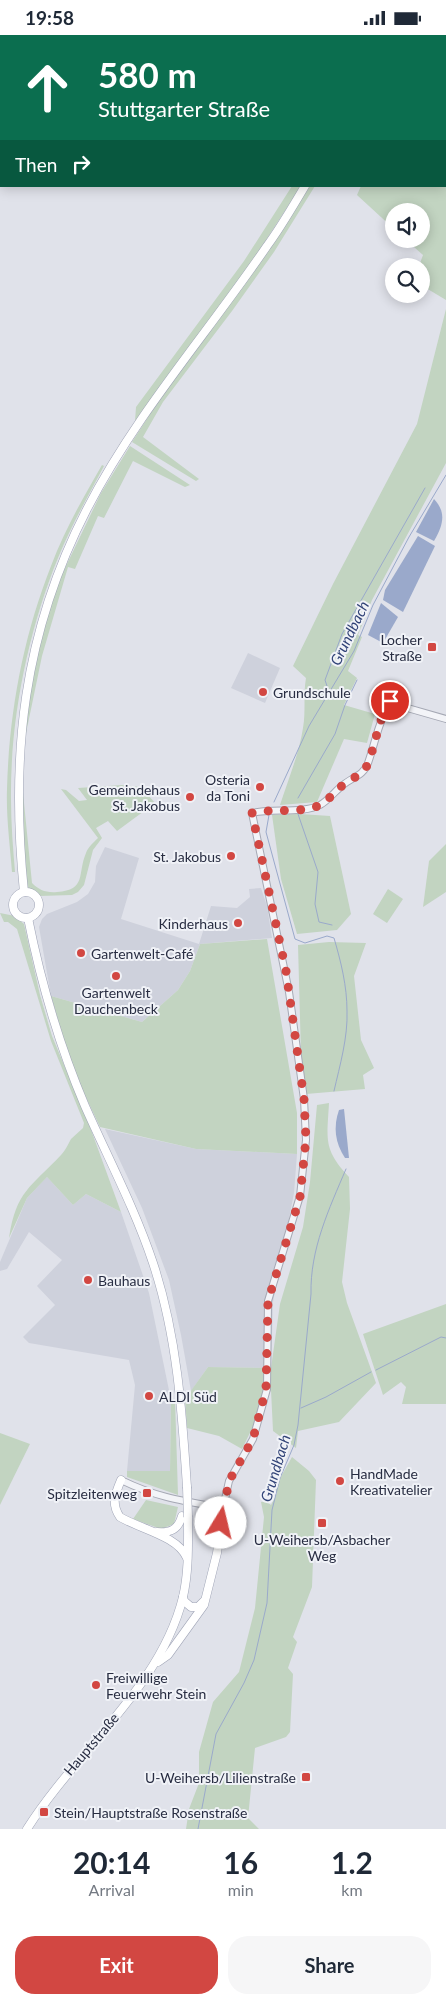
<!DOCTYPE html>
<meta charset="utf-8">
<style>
body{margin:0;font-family:Lato,sans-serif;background:#f6f6f7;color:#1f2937;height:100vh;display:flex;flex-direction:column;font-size:19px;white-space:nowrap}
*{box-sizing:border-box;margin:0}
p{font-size:16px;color:#747a83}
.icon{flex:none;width:28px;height:28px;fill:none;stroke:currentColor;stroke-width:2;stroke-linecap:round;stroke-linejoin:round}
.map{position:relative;height:1794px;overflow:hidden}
.drawer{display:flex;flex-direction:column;background:#fff;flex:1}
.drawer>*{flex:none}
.top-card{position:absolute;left:0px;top:0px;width:446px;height:152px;box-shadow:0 2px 12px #0003;background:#0b6e4f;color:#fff;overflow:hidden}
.fabs{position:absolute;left:385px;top:168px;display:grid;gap:10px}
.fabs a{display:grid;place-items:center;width:45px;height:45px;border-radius:50%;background:#fff;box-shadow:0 2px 12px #0003;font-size:25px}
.pin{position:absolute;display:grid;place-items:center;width:42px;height:42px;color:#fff;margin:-21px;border:2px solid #fff;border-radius:50%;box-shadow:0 1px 5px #0007}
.me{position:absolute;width:55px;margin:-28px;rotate:9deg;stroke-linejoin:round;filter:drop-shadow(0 0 4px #0008)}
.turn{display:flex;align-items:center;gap:18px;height:105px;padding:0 15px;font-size:22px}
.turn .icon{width:65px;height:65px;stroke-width:2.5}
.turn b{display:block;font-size:35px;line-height:42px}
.then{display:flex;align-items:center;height:48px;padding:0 15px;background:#0003;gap:10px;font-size:19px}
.eta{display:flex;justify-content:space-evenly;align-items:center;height:85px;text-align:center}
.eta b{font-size:30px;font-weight:700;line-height:35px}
.action{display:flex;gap:10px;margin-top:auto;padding:10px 15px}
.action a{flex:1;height:58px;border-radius:20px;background:#d24742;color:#fff;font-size:20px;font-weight:700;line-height:58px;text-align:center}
.action a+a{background:#f6f6f7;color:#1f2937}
.status{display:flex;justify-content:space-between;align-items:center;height:35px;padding:0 25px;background:#fff;direction:ltr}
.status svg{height:14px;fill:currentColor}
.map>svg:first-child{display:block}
.built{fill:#ced1dc}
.green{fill:#c2d4c1}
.water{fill:#9aa9cb}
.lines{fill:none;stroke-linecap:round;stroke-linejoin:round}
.stream{stroke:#9aa9cb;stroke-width:1}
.tertiary-casing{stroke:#a5a8b4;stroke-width:8}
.primary-casing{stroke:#9fa4b6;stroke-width:9}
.tertiary{stroke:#f3f4f8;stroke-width:6}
.primary{stroke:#fff;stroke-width:8}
.primary-bridge-casing{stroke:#9fa4b6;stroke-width:9;stroke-linecap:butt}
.primary-bridge{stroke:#fff;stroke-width:8}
.route{stroke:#d24742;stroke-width:9;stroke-dasharray:0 16.2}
.poi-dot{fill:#d24742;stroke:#f0f2f7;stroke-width:2}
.labels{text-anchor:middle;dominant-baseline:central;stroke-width:4;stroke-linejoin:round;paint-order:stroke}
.poi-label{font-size:14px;fill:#282d42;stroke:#f0f2f7;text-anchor:end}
.street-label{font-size:14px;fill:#282d42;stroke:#f0f2f7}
.water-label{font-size:15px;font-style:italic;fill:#314377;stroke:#f0f2f7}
</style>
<div class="status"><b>19:58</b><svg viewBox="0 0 49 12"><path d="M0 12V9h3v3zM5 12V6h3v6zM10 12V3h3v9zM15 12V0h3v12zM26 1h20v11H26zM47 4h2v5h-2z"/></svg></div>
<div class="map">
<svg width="446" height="1794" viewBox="0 0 446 1794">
<rect width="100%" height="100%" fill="#e0e2ea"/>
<g class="built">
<path d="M248,618L280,633L265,668L231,653Z"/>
<path d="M105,812L139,823L121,884L199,909L211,871L237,873L250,862L249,854L261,853L267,871L272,903L200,909L190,936L178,955L142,987L51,961L39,892L42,884L47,879L77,867L88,859L95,847L96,831Z"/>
<path d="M105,1094L196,1114L297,1119L294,1158L273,1267L271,1333L208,1332L191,1356L181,1300L169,1245L142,1173Z"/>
<path d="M47,1142L73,1170L86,1159L121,1177L149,1258L171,1365L170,1436H127L135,1350L129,1325L29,1308L23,1302L55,1270L37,1251L62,1225L29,1197L7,1234L0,1236V1227L27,1163Z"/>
</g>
<g class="green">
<path d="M445,50L446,51V265L421,250V231H419L423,220L405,204H421V176H394V194L357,160L361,151H445Z"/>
<path d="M292,151H301L246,236L135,386L136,372L244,226Z"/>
<path d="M310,151H315L274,217L232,276L163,367L143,402L199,444L196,446L132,407C146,386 159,364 174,343C218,279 269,218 310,151Z"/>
<path d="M446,274V428L372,565L358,600L362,602L348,636L357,643L344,670L375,679L367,708L344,704L317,767L280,770C288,745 299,719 303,693C306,676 303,660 306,643L293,631L333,549L417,389Z"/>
<path d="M130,411L190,450L185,452L133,426L104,483L98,481L75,534L68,532L42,621L25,703L22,748L32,848C39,855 46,858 57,857C87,855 77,839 86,818C88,812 94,807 98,803L61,754L66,755L79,766L87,765L78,753L122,750L141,752L155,768L117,796L108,786L96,793L102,803L93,815L84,850L78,857L72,860L39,861L34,859L26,850L19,755L32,641L54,556L101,458Z"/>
<path d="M102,430L104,431C88,461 71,491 58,523C28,596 10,685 11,764C11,789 13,813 15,837H12C10,810 6,782 7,754C9,678 23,602 51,531C64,496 83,463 102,430Z"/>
<path d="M300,779L330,781L351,879L337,895L297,899L281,844L272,780Z"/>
<path d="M446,809V857L423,872L429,826Z"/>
<path d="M388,854L403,864L387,888L373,879Z"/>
<path d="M0,878L15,881L24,889L40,960L52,1001L90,1092L121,1177L86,1159L73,1170L47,1142L27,1163L9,1203C16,1156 31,1152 61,1120C66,1115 68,1109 71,1104C75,1100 79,1097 83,1093L84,1088L51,1006L17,894L8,887H4Z"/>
<path d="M267,904L297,1078V1119L196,1114L100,1092L81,1052L67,1016L51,961L142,987L178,955L190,936L200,909Z"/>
<path d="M329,907L366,908L354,941L361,1005L374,1033L363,1040L365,1054L306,1059L301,1020L298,910Z"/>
<path d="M329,1068C327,1105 323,1114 349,1142L350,1174L342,1247L347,1268L376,1348L339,1387L298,1396L296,1413L273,1396L271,1355L242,1414L219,1401L187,1393L185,1364L208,1332L271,1333L280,1269L303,1192L310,1147L317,1070Z"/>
<path d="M446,1269V1369H402L406,1352L401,1347L383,1360L363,1299Z"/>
<path d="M175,1364L178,1460L127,1442V1436H170L171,1365Z"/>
<path d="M0,1398L30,1409L0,1470Z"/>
<path d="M292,1422L309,1436L316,1445L312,1552L293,1602L297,1607L288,1633L293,1639L290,1697L286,1702L255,1713L248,1783L259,1794H186L189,1774L199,1748V1717L213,1667L239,1637L255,1573L264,1482L261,1467L266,1466L271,1470L277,1458L275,1452Z"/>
<path d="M146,1465L178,1472L174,1489L161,1494L133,1484Z"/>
</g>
<g class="water">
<path d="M434,464C446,477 444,489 434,506L416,497Z"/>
<path d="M418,501L435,511L403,577L383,565L385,555Z"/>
<path d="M381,568L398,582L383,608L368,600Z"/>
<path d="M344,1074L349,1123H345C335,1108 333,1092 339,1075Z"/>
</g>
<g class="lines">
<g class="stream">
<path d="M328,654L325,645L342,599L425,453"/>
<path d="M298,763L335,699L345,670L357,645"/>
<path d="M274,767L309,691L354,616L373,570L409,502L446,440"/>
<path d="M298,779L318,837L315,869L319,887L332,890"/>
<path d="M269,780L266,797L295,904L305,908L327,901L334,903C341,927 347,951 347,976C348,1002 340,1030 334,1056"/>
<path d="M376,1335L441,1302L446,1303"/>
<path d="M301,1373L326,1362L371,1337"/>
<path d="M198,1794L216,1699L244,1648L254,1625L267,1568L272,1475L280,1443L294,1410L298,1390L311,1259C310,1214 329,1174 346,1134"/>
</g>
<defs>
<path id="tertiary" d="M121,1445C158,1463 183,1466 223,1473L229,1446L253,1404L267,1354L268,1266L300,1161L306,1105L304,1064L289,957L252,778C272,773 302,779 320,770C329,765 335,756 343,750C353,742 364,740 368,728C376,705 378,688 390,666L397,670L446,684"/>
<g id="primary">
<path d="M380,1L381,0"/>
<path d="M24,857C10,720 23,598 87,474C136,379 207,299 267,211C281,192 293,171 305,151"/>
<circle cx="26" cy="870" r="13"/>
<path d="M28,883C41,948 59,1010 85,1071C108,1123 135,1174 153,1228C177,1300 182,1376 187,1452"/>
<path d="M121,1445C115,1459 111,1469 120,1482C140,1494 178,1501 187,1523"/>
<path d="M157,1497C170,1498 178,1495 182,1481"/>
<path d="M183,1562L184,1566L191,1572H198L203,1567"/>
<path d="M158,1627L168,1620L204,1570L217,1518L223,1473"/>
<path d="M27,1794C76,1716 161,1652 183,1562C189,1536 188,1509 188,1482"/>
</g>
</defs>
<use href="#tertiary" class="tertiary-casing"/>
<use href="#primary" class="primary-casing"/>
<use href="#tertiary" class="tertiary"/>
<use href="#primary" class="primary"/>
<defs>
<path id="primary-bridge" d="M187,1452L188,1482"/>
</defs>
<use href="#primary-bridge" class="primary-bridge-casing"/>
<use href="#primary-bridge" class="primary-bridge"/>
</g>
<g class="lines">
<path class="route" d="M221,1488L229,1446L253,1404L266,1354L268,1266L300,1162L306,1104L304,1064L286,936L252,778C272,773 302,779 320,770C329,765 335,756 343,750C353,742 364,740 368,728C377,705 377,688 390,666"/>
</g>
<g class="poi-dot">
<rect x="427" y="607" width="10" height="10" rx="2.5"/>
<circle cx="263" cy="657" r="5"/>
<circle cx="260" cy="752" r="5"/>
<circle cx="190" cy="762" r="5"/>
<circle cx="231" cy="821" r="5"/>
<circle cx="238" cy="888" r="5"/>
<circle cx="81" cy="918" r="5"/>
<circle cx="116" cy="941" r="5"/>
<circle cx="88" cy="1245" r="5"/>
<circle cx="149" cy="1361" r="5"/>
<circle cx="340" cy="1446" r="5"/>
<rect x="142" y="1453" width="10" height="10" rx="2.5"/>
<rect x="317" y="1483" width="10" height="10" rx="2.5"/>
<circle cx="96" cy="1650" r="5"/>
<rect x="301" y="1737" width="10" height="10" rx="2.5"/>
<rect x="39" y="1772" width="10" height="10" rx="2.5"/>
</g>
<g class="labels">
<g class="poi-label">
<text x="422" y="604">Locher<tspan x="422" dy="16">Straße</tspan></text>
<text x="273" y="657" text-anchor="start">Grundschule</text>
<text x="250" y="744">Osteria<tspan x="250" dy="16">da Toni</tspan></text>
<text x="180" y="754">Gemeindehaus<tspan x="180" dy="16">St. Jakobus</tspan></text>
<text x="221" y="821">St. Jakobus</text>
<text x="228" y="888">Kinderhaus</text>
<text x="91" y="918" text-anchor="start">Gartenwelt-Café</text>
<text x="116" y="957" text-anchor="middle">Gartenwelt<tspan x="116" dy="16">Dauchenbeck</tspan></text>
<text x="98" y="1245" text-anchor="start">Bauhaus</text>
<text x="159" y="1361" text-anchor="start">ALDI Süd</text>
<text x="350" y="1438" text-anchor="start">HandMade<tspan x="350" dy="16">Kreativatelier</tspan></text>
<text x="137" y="1458">Spitzleitenweg</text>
<text x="322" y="1504" text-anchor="middle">U-Weihersb/Asbacher<tspan x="322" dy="16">Weg</tspan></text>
<text x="106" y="1642" text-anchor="start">Freiwillige<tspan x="106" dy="16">Feuerwehr Stein</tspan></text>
<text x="296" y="1742">U-Weihersb/Lilienstraße</text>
<text x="54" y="1777" text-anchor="start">Stein/Hauptstraße Rosenstraße</text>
</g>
<g class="street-label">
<text transform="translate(91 1709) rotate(-50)">Hauptstraße</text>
</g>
<g class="water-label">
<text transform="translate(349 598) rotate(-64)">Grundbach</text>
<text transform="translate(275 1433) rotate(-73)">Grundbach</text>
</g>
</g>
</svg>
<div class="fabs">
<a><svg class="icon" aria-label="sound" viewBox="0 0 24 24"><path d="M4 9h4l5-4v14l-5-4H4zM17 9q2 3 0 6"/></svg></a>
<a><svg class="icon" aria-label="search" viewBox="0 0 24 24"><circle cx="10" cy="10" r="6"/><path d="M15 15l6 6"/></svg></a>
</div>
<div class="pin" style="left:390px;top:666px;background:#d93025"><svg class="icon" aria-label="arrive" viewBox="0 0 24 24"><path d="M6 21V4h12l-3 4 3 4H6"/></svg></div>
<svg class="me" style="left:221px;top:1488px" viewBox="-20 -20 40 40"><circle r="19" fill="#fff"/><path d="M0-13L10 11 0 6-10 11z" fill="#d24742"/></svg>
<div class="top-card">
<div class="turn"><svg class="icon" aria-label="ahead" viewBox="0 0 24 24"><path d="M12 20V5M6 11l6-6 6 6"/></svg><div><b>580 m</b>Stuttgarter Straße</div></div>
<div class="then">Then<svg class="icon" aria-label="right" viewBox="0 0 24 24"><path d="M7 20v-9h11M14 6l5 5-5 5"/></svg></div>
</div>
</div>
<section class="drawer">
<div class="eta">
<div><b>20:14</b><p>Arrival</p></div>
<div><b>16</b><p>min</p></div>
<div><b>1.2</b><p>km</p></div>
</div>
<div class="action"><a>Exit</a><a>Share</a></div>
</section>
